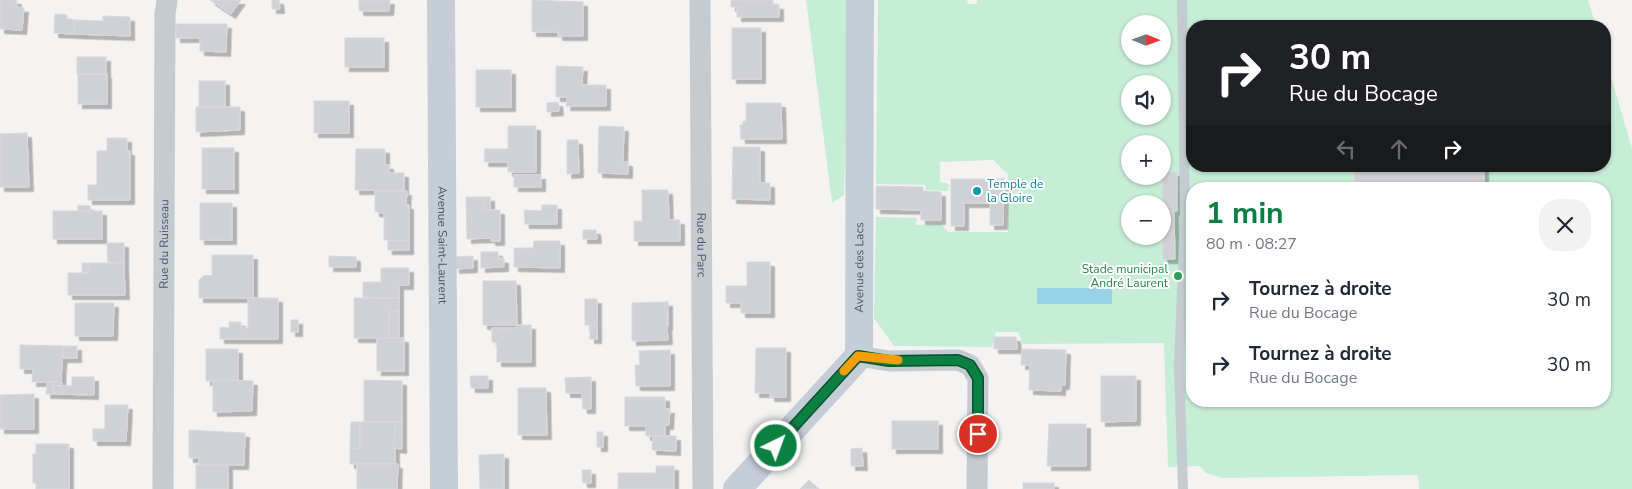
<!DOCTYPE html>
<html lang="fr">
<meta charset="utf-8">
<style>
body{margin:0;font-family:"Nunito Sans",sans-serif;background:#f2f2f3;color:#1f2937;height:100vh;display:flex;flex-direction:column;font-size:19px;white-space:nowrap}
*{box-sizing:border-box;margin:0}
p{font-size:16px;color:#747a83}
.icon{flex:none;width:28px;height:28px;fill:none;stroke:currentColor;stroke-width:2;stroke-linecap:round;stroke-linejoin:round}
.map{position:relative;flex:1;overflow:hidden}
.drawer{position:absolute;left:1186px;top:182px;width:425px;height:225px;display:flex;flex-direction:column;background:#fff;border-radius:20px;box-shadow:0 1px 4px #0004}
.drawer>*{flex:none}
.guide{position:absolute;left:1186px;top:20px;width:425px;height:152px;border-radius:20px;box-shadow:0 1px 4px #0004;background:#202124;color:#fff;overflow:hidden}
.needle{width:32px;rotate:91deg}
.buttons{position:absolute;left:1121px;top:15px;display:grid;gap:10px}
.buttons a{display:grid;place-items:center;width:50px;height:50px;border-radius:50%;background:#fff;box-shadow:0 1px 4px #0004;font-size:25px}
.pin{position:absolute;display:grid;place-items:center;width:42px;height:42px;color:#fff;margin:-21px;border:2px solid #fff;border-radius:50%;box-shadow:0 1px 5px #0007}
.me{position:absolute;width:55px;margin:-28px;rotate:42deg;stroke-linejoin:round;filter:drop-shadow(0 0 4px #0008)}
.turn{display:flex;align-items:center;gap:18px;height:105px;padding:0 20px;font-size:22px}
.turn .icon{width:65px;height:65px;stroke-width:2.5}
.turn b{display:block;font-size:35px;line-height:42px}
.lanes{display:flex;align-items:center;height:48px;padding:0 20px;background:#0003;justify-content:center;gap:25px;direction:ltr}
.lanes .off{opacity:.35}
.round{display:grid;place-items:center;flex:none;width:52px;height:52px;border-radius:20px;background:#f2f2f3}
.summary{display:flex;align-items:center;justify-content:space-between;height:85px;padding:0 20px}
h1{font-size:30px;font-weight:700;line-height:38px;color:#0b8043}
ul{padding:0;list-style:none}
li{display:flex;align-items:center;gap:15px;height:65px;padding:0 20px}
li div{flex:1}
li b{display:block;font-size:19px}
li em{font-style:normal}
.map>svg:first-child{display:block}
.green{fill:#c6edd6;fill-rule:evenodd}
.water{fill:#96d3e7}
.building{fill:#d0d1d6;stroke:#d7d8dd;filter:url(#shadow)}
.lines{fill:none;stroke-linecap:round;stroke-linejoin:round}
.lane{stroke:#c4ccd2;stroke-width:10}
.street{stroke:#c4ccd2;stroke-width:21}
.secondary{stroke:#c5cdd7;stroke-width:28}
.route-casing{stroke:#07532c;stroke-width:12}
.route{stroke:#0b8043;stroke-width:9}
.slow{stroke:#f59e0b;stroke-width:9}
.culture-dot{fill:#0f9aa8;stroke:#fff;stroke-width:2}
.leisure-dot{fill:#2e9e5b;stroke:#fff;stroke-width:2}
.labels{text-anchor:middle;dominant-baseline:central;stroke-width:4;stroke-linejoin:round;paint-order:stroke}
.culture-label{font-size:12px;fill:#0d838f;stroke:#fff;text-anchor:start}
.street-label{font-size:12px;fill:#4b555f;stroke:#fff}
.leisure-label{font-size:12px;fill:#27864d;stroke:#fff;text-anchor:end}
</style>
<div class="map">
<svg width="1632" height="489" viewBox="0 0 1632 489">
<defs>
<filter id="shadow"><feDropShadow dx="4.5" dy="4.5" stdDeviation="0" flood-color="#0004"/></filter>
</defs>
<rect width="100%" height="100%" fill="#f4f3f2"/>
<g class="green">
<path d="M806,0H850L844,195L832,203Z"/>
<path d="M878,0H967L968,4H977V0H1588L1596,26H1192V166H1605V57L1632,148V489H1419L1418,475L1222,478L1206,473L1200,466L1168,467L1164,343L1023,344L1018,332H996L992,347L894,346L874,318L876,217L917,218L916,225L941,224L948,232H1008V174L993,160L940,162V182L949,184L948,191L926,190L925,185L876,184ZM1130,24H1162V56H1130ZM1130,84H1162V116H1130ZM1130,144H1162V176H1130ZM1192,189H1605V401H1192ZM1130,204H1162V236H1130Z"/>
</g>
<rect class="water" x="1037" y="288" width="75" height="16"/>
<g class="building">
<path d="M0,0H17L16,7L24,8L22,30L0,29Z"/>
<path d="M210,0H241L231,14Z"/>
<path d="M272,0H279L280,9H272Z"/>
<path d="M359,0H390L389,11H359Z"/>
<path d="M532,0L583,2V36H558V32H532Z"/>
<path d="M731,0H773V5H779V17H737V7H731Z"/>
<path d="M55,14L67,15V19L75,20L74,34L54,33Z"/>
<path d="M103,16L130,17V36L74,34L75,20L103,21Z"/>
<path d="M176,24H227L226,52L200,51V38H176Z"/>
<rect x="732" y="28" width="29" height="51"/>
<rect x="345" y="38" width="39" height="29"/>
<rect x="77" y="57" width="29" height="17"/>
<path d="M556,66L583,67L582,85H606V106H566L567,97H556Z"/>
<rect x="476" y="70" width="35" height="37"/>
<rect x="78" y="74" width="29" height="30"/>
<rect x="199" y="81" width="26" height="26"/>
<rect x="314" y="101" width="35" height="32"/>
<path d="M558,102L559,111L547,112V103Z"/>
<path d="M746,103H781L782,139H741L740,125H743V121H746Z"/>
<path d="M196,107H240V130L196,132Z"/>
<path d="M508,126H536V172H508V162H484L485,149H508Z"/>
<path d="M599,126L624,127L623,162H628V174L598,173Z"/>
<path d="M27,133L29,187H0V134Z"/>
<path d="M107,138H127V151H130V200H88V185H97V151H107Z"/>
<path d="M567,140H578L579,173L567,174Z"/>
<path d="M733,147H760V183H770V200L732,199Z"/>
<rect x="202" y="148" width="32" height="41"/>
<path d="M356,149H385V165H389V173H404V190H355Z"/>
<path d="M1354,166H1484V189H1355Z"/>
<path d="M1162,172H1177V211H1163Z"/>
<rect x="514" y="175" width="27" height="12"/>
<path d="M951,179H1004L1003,225H990V203H964V226H951Z"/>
<path d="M876,186L923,187V191L941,192V220H921V210L876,209Z"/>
<path d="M642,190H668L669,220H680V241H634V221H642Z"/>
<path d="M375,191H407L406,205H409V241L384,240V213L375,212Z"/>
<path d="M466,197H484V210H500V241H491V238L467,239Z"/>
<rect x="484" y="197" width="6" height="13"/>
<rect x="200" y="203" width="32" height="37"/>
<path d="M78,205L90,206V211H78Z"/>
<path d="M542,205H557V224H525L524,210L542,211Z"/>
<rect x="53" y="211" width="49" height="28"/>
<path d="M1163,211H1174L1175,259H1163Z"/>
<path d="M583,230H596L597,239H583Z"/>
<rect x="388" y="241" width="21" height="9"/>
<path d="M534,241H560V268L514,267V248H533Z"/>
<path d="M107,243H124V263H108Z"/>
<path d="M481,252H498V258L504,259V267L481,268Z"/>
<path d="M212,255H253V298H199V280L205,275L212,276Z"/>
<path d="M329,256L356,257V267H329Z"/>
<path d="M473,256V268L455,269V257Z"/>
<path d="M747,262H770V313H741V303H726V286H747Z"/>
<rect x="82" y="263" width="7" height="10"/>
<path d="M89,263H124L125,295H68V273H89Z"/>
<path d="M381,268H409V285H399V298L363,297V282H381Z"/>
<path d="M483,281H516L517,325H483Z"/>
<path d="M248,298H278V339H220V327L229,328V322H241V328H248Z"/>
<path d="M354,298H399V311L389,312V338H354Z"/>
<rect x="585" y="299" width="12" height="26"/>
<rect x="665" y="302" width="3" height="24"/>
<path d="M665,302L668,340L632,341V303Z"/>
<path d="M75,303H114L113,336H75Z"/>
<path d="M399,311V338H389V312Z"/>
<rect x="291" y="320" width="7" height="12"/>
<path d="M517,325H531V362H497V342H492V328H516Z"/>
<rect x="590" y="325" width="7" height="14"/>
<path d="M994,337H1016L1017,349H994Z"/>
<rect x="377" y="338" width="27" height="33"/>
<path d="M20,345L63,346L61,382H32L33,369H20Z"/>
<rect x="63" y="346" width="14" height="12"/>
<path d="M756,348H786V397H770V393H755Z"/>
<path d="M206,349H238V380L206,381Z"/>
<path d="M1022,349L1066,350L1065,385H1061V391L1029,390L1030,365H1021Z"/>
<path d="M670,350V386H636L635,365H640L639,351Z"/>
<path d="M470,376H488V388H471Z"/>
<path d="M1101,376H1136V421L1101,422Z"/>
<path d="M72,377H94V395L53,394V385L72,386Z"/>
<path d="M591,377V409H583L582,393H566L565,378Z"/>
<path d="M213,380L253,381L252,411L213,412Z"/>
<path d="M364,380L402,381V422H364Z"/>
<path d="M47,382H62V386L53,385V394H46Z"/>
<path d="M518,388H546L547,435H518Z"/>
<path d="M34,394V429H0V395Z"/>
<path d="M625,397H665V409H670L669,425H665V436H646V426H625Z"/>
<path d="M105,405H128L126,441H93V429H105Z"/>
<rect x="892" y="421" width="46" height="28"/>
<path d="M351,422H360V449H350Z"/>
<path d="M360,422H395V464H350V449H360Z"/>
<path d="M395,422H402V449L394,448Z"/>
<path d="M1049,424H1086V466H1047Z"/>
<path d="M189,430L245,433L244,465H199V458H189Z"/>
<rect x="597" y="432" width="6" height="15"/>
<path d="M653,436H676V451L652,450Z"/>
<path d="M36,444H69V489H36V483H33V454H36Z"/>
<path d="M862,448L863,466H851V449Z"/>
<path d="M504,454V489H480L479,455Z"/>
<path d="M357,464H398L397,489H357Z"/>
<rect x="196" y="465" width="32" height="24"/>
<path d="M656,466H674V489H618V473H656Z"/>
<path d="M582,470H591V483H583Z"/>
<path d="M809,480L819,489H800Z"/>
<rect x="1023" y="483" width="31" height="6"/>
</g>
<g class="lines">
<path class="lane" d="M1182,0L1185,217L1179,366L1183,489"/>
<g class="street">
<path id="s1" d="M700,0L703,489"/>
<path d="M859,356L889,361L958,360L970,365L978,378L977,489"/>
<path id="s2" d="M163,489L165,14L167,0"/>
</g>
<g class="secondary">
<path id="s3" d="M441,0L444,489"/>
<path id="s4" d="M737,489L859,356L860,0"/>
</g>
</g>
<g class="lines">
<defs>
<path id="route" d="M776,446L858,356L889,361L958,360L970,365L978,378V434"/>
</defs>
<use href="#route" class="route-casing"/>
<use href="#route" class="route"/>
<path class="slow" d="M844,371L858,356L898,360"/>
</g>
<circle class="culture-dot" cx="977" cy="191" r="5"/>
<circle class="leisure-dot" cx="1178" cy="276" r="5"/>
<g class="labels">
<g class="culture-label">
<text x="987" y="184">Temple de<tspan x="987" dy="14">la Gloire</tspan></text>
</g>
<g class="street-label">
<text stroke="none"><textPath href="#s2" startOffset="245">Rue du Ruisseau</textPath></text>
<text stroke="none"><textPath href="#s3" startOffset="245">Avenue Saint-Laurent</textPath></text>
<text stroke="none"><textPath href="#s1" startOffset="245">Rue du Parc</textPath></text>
<text stroke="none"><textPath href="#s4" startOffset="269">Avenue des Lacs</textPath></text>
</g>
<g class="leisure-label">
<text x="1168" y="269">Stade municipal<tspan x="1168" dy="14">André Laurent</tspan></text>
</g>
</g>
</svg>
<div class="buttons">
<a><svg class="needle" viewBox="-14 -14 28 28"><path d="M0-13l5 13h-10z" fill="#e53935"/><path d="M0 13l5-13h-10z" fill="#747a83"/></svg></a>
<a><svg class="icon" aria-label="sound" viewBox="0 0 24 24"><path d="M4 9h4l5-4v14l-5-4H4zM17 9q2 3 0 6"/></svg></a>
<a>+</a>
<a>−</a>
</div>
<div class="pin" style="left:978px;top:434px;background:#d93025"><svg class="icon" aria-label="arrive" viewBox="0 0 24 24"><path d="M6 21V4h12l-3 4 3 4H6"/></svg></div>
<svg class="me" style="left:776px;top:446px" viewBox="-20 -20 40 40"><circle r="17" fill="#0b8043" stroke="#fff" stroke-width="3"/><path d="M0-11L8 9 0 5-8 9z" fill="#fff"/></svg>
<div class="guide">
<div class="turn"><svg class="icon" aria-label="right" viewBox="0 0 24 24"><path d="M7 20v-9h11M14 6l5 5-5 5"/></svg><div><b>30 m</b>Rue du Bocage</div></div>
<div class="lanes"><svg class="icon off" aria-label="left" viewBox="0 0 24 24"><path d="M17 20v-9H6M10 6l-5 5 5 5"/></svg><svg class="icon off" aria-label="ahead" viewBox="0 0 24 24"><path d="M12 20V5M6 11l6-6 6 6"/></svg><svg class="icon" aria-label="right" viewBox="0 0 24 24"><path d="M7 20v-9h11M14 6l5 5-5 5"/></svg></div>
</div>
<section class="drawer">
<div class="summary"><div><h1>1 min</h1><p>80 m · 08:27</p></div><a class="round"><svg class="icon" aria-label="close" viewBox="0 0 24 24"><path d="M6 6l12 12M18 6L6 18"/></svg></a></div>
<ul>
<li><svg class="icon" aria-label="right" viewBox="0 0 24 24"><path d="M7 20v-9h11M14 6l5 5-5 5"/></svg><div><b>Tournez à droite</b><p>Rue du Bocage</p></div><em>30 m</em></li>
<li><svg class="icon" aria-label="right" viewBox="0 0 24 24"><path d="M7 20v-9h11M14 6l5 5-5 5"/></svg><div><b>Tournez à droite</b><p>Rue du Bocage</p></div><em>30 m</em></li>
</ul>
</section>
</div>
